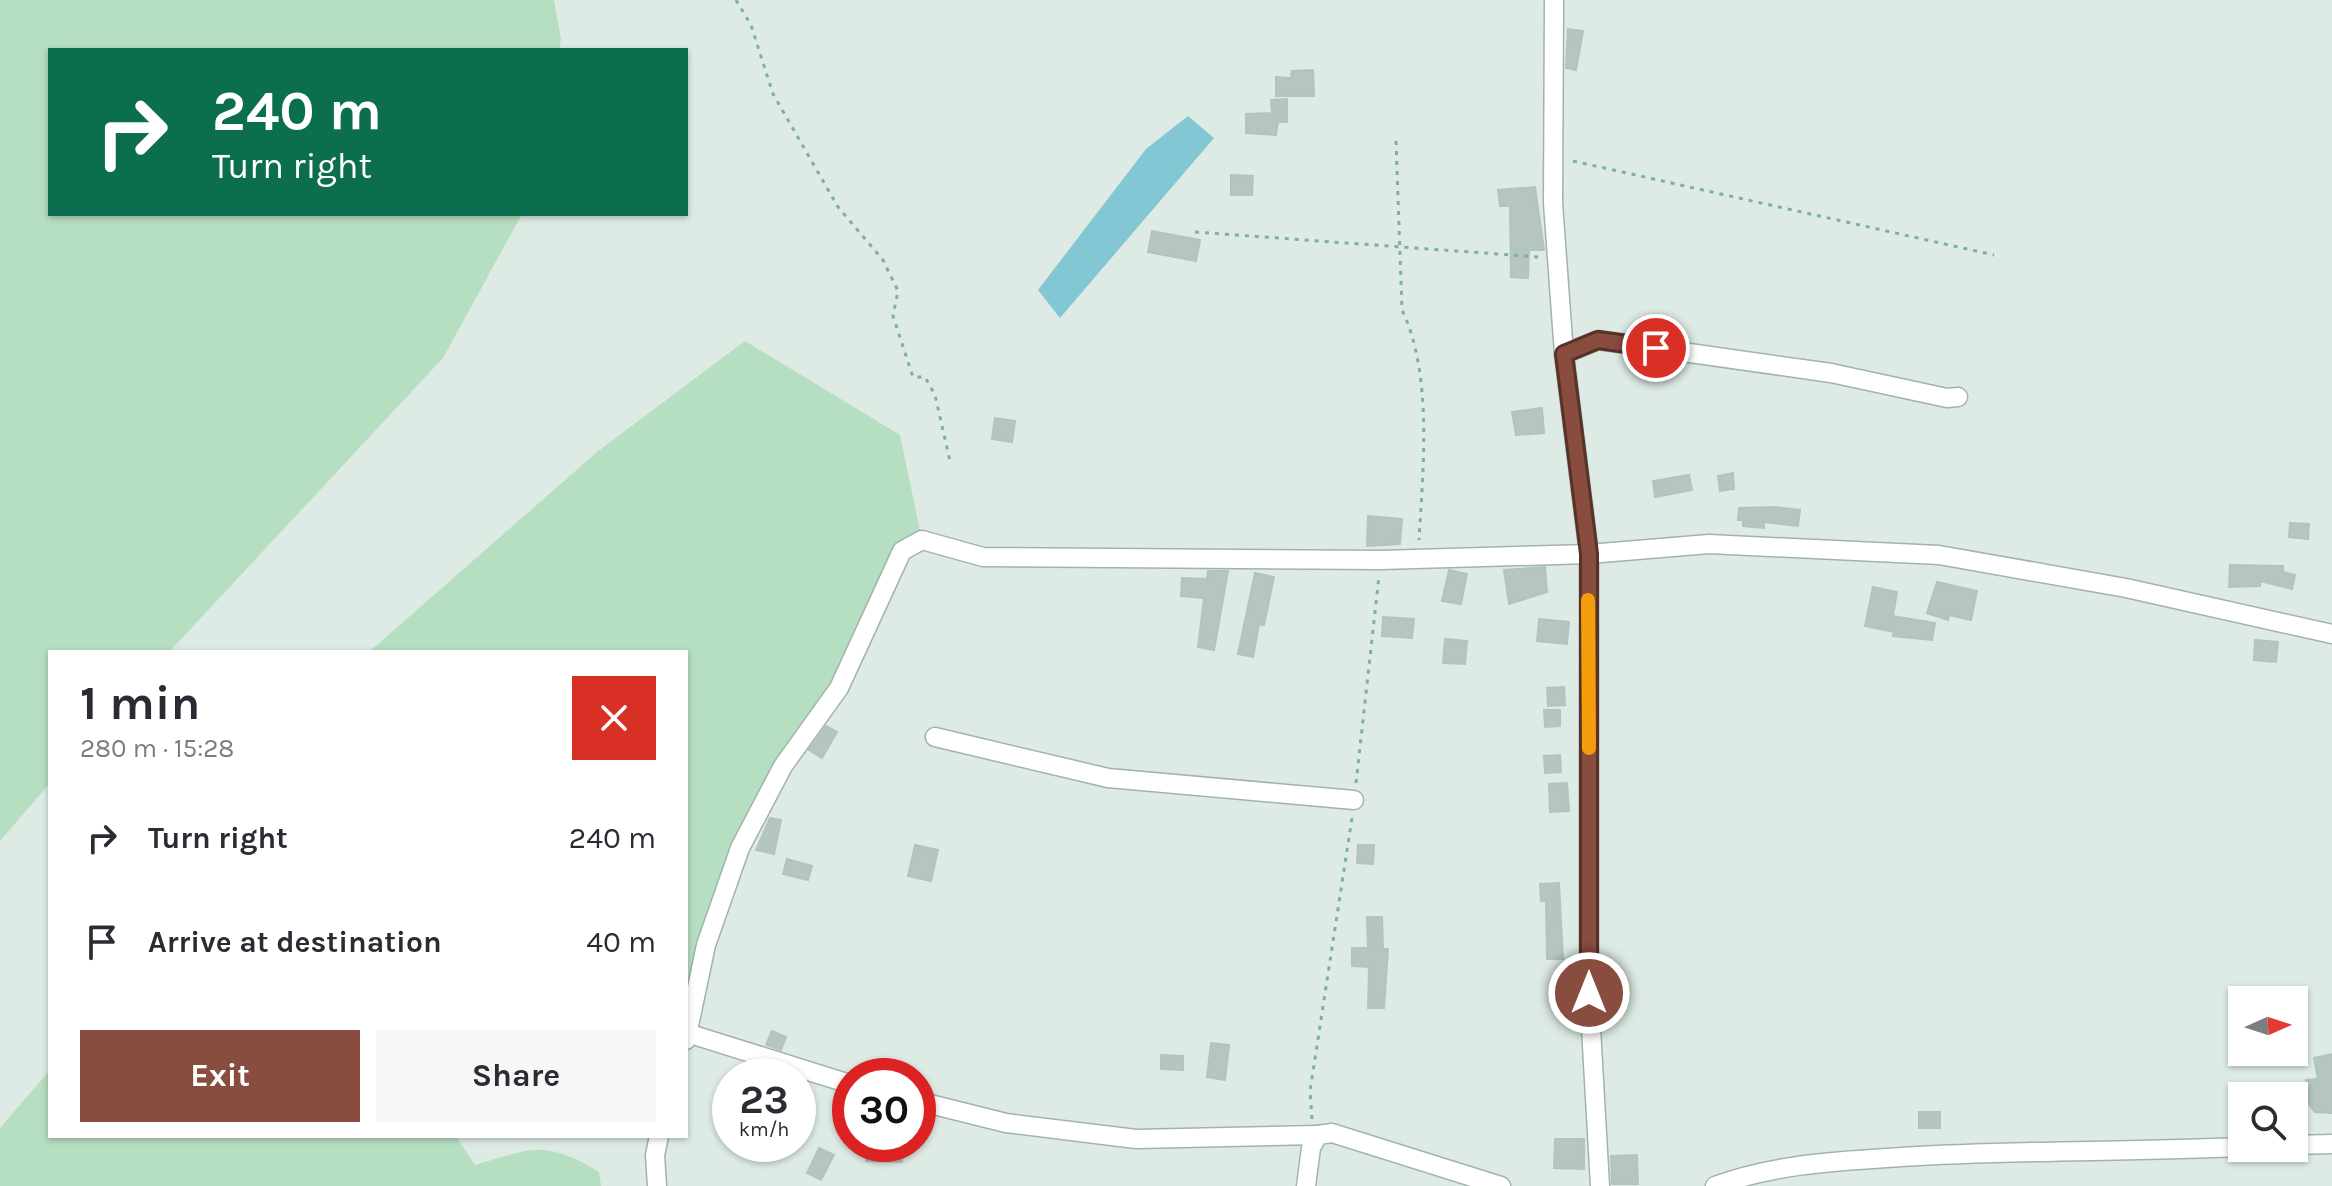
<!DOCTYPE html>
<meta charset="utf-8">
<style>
body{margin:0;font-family:Karla,sans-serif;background:#f7f7f7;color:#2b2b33;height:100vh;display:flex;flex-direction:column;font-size:30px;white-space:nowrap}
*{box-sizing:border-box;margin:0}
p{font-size:26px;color:#7c7c81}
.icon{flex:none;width:44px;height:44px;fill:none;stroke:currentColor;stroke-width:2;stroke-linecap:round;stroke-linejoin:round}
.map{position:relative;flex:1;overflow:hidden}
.drawer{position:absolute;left:48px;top:650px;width:640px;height:488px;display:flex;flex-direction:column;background:#fff;border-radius:0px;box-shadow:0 2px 6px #0004}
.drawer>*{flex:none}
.guide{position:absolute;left:48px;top:48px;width:640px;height:168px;border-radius:0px;box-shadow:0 2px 6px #0004;background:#0b6e4f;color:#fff;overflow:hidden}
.needle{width:52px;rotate:87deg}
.buttons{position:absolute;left:2228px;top:986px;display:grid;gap:16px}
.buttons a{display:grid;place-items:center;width:80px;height:80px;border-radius:0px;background:#fff;box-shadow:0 2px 6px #0004;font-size:40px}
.speed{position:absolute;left:712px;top:1058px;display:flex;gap:16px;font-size:40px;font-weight:700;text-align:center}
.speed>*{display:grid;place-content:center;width:104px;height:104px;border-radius:50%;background:#fff;box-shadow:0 2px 6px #0004;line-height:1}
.speed small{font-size:20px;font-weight:400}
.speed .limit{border:12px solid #d22;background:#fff;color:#111}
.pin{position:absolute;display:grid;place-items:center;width:68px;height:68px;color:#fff;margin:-34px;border:4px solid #fff;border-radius:50%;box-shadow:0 2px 8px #0007}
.me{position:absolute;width:88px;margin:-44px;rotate:0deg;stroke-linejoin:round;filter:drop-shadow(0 0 6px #0008)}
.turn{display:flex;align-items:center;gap:28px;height:168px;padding:0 32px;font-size:36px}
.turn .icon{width:104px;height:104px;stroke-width:2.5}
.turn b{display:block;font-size:56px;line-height:68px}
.round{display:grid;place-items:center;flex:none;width:84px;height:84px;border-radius:0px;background:#f7f7f7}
.summary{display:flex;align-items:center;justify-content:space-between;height:136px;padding:0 32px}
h1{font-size:48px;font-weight:700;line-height:60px}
.primary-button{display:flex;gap:16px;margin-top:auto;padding:16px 32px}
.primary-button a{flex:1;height:92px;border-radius:0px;background:#884d3f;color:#fff;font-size:32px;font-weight:700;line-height:92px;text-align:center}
.primary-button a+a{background:#f7f7f7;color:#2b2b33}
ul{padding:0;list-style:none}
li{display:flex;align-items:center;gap:24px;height:104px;padding:0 32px}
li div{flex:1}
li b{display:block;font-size:30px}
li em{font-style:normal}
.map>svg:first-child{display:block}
.green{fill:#b6dec0}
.water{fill:#83c7d4}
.building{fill:#b4c6be;stroke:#b1c5bc;stroke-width:2}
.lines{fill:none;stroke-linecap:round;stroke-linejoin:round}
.street-casing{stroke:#a1b3ac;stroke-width:21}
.path{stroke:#7db0a0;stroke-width:3;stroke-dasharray:4 6;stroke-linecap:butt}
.street{stroke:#fff;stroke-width:18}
.route-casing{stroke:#583229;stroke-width:20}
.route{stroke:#884d3f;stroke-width:14}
.slow{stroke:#f59e0b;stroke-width:14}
</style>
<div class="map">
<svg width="2332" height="1186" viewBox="0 0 2332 1186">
<rect width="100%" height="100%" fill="#deebe5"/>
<g class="green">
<path d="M0,0H554L561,39L559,50H50V214H522L443,358L169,652H50V783L0,841Z"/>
<path d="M745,341L900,435L922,540L902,551L839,688L740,848L686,1040V652H369L597,452Z"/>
<path d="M50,1070V1136H456L475,1165C532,1148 546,1140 599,1172L601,1186H0V1128Z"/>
</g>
<path class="water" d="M1188,116L1214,138L1060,318L1038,290L1146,149Z"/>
<g class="building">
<path d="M1568,29L1583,31L1576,70L1566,68Z"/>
<path d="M1313,70L1314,96H1276V77L1291,78L1292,71Z"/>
<path d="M1287,99V122H1278L1276,135L1246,133V114L1272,113L1271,100Z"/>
<path d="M1231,175L1253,176L1252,195H1231Z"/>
<path d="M1535,187L1544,250H1529L1528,278L1511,277L1510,206H1500L1498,190Z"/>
<path d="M1152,231L1200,240L1196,261L1148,252Z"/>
<path d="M1542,408L1544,433L1516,435L1512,412Z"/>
<path d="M995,418L1015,421L1012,442L992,439Z"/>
<path d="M1733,473L1734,489L1720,491L1718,476Z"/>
<path d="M1689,475L1692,490L1655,497L1653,481Z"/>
<path d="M1774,507L1800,510L1798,526L1764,522V528L1743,526V520H1738L1739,508Z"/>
<path d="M1368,516L1402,519L1400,544L1367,546Z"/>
<path d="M2290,523L2309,524L2308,539L2289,537Z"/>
<path d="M2230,565L2283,566V572L2295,575L2292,589L2260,581V586L2229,587Z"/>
<path d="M1545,567L1547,592L1509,604L1504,570Z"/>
<path d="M1449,570L1467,574L1461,604L1442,601Z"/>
<path d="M1208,571H1228L1214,650L1198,647L1204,598L1181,596L1182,578L1207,579Z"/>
<path d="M1255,573L1274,577L1264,625L1259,624L1253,657L1238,654Z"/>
<path d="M1937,582L1977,591L1971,620L1949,615L1948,620L1927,613Z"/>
<path d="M1873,587L1897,592L1893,616L1935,623L1932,640L1893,636L1894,632L1865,626Z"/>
<path d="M1383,617L1414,619L1412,638L1382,636Z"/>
<path d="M1539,619L1569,622L1567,644L1537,641Z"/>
<path d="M1445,639L1467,641L1465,664L1443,663Z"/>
<path d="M2255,640L2278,642L2276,662L2254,660Z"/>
<path d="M1564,687L1565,705L1548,706L1547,688Z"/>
<path d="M1544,710H1560V726L1545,727Z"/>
<path d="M826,726L837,732L822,758L809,750Z"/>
<path d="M1560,755L1561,772L1545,773L1544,756Z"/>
<path d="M1567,783L1569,811L1550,812L1549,784Z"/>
<path d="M770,818L781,820L774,854L756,850Z"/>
<path d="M915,845L938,850L931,881L908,876Z"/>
<path d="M1358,845H1374L1373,864L1357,863Z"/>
<path d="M787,859L812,866L808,880L783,874Z"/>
<path d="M1559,883L1563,959H1547L1546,901H1541L1540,884Z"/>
<path d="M1367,917H1382L1383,949H1388L1384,1008H1368L1369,967L1352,966V948H1368Z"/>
<path d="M772,1031L786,1037L781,1050L766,1045Z"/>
<path d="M1211,1043L1229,1045L1225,1080L1207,1077Z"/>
<path d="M2332,1054V1113L2315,1112L2307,1102L2306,1080L2318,1079L2314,1058Z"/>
<path d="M1161,1055L1183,1056V1070L1161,1069Z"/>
<rect x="1919" y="1112" width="21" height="16"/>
<path d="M1555,1139H1584V1169L1554,1168Z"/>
<path d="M866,1144H903L902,1162L866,1161Z"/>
<path d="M819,1148L834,1155L821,1180L807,1173Z"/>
<path d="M1637,1155L1638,1184H1612L1611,1156Z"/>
</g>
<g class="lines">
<defs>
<g id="street">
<path d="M1554,0L1553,203L1564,354L1589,554V993L1600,1186"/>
<path d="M1564,354L1598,340L1831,373L1947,398L1958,397"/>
<path d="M935,737L1108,778L1354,800"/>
<path d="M687,1033L850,1084"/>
<path d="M686,1040L706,945L740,848L783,766L839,688L902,551L922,540L983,557L1381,560L1589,554L1709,544L1939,555L2126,588L2332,634"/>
<path d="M918,1101L1006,1123L1136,1139L1318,1135"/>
<path d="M2294,1145L2332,1144"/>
<path d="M657,1186L655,1155L659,1136"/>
<path d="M1306,1186L1311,1148L1318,1135L1332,1133L1501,1186"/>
<path d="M1715,1186C1774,1164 1839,1161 1901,1157C2015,1150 2128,1152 2242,1147"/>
</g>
</defs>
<use href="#street" class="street-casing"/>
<g class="path">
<path d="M736,0L751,25L773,94L838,207L883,260L898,291L893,316L913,377H925L935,395L950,461"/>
<path d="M1396,141L1402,310C1433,374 1423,470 1419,540"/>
<path d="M1573,161L1994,255"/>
<path d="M1195,232L1539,257"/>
<path d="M1356,783L1379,576"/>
<path d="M1312,1119L1310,1091L1352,818"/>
</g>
<use href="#street" class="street"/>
</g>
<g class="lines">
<defs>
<path id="route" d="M1589,993V554L1564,354L1598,340L1656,348"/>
</defs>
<use href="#route" class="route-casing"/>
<use href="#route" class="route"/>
<path class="slow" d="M1588,600L1589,748"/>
</g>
</svg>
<div class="buttons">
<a><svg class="needle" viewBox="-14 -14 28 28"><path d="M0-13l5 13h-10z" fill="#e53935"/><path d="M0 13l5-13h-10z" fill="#7c7c81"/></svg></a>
<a><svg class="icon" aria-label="search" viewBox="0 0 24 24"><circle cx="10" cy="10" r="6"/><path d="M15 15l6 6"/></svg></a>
</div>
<div class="speed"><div>23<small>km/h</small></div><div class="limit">30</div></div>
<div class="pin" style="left:1656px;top:348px;background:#d93025"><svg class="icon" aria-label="arrive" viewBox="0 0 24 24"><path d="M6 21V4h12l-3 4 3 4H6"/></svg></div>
<svg class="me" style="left:1589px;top:993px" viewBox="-20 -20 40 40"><circle r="17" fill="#884d3f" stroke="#fff" stroke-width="3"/><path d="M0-11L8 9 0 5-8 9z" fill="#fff"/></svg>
<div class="guide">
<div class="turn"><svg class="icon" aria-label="right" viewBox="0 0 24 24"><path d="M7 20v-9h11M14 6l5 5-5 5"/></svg><div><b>240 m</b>Turn right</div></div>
</div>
<section class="drawer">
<div class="summary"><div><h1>1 min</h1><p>280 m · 15:28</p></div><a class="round" style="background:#d93025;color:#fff"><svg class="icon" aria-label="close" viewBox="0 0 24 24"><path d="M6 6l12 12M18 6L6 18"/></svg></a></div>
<ul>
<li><svg class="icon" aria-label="right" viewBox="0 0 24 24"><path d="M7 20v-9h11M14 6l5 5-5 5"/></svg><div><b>Turn right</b></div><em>240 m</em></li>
<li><svg class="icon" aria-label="arrive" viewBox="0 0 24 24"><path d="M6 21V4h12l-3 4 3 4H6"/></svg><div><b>Arrive at destination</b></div><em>40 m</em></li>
</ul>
<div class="primary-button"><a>Exit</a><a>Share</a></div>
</section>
</div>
